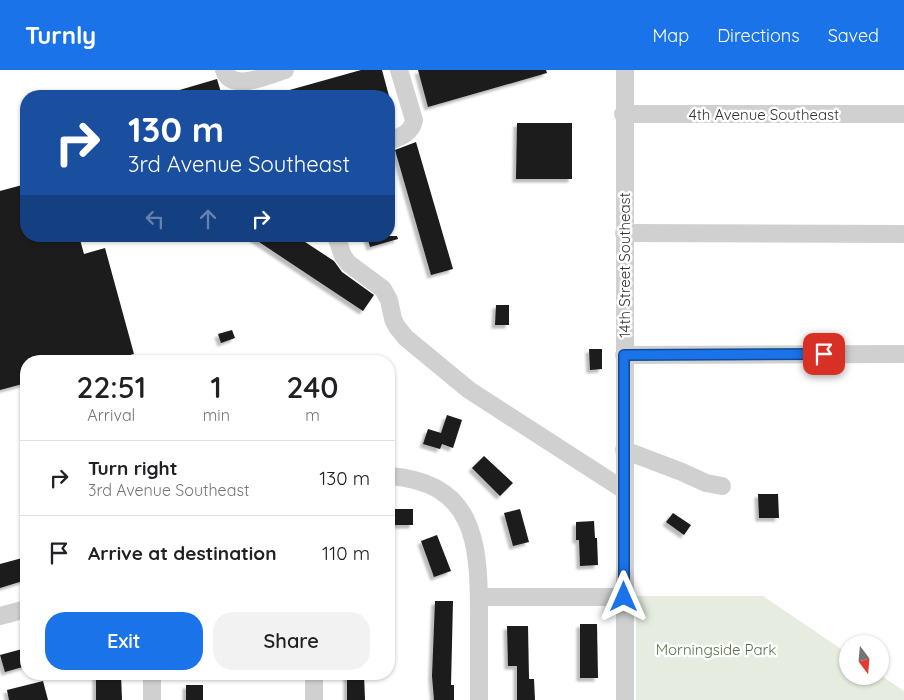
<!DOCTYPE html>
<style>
body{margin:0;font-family:Quicksand,sans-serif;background:#f2f2f2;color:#202124;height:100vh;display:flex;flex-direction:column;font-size:19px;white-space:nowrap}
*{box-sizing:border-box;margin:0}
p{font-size:16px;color:#757577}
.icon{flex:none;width:28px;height:28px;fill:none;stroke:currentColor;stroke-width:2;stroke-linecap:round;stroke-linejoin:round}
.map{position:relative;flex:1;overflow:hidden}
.side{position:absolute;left:20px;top:285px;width:375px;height:325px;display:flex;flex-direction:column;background:#fff;border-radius:20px;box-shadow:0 1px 4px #0004}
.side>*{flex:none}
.guide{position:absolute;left:20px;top:20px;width:375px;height:152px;border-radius:20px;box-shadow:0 1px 4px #0004;background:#1a4fa0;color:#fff;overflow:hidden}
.needle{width:32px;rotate:164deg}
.controls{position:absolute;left:839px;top:565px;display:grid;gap:10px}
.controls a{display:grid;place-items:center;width:50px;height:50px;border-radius:50%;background:#fff;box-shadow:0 1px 4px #0004;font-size:25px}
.pin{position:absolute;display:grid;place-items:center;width:42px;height:42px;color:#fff;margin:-21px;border-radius:10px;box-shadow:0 2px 8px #0006}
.me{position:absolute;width:55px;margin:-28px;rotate:0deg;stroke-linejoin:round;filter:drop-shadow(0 0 4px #0008)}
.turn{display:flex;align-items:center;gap:18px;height:105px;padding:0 25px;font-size:22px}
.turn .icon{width:65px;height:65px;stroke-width:2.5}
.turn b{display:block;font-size:35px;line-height:42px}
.lanes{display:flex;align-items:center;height:48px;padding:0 25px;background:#0003;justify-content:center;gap:25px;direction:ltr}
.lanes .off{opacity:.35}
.eta{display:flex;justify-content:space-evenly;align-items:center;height:85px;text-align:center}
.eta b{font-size:30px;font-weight:600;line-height:35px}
.cta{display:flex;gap:10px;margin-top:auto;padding:10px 25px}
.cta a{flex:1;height:58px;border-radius:20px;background:#1a73e8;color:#fff;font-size:20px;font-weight:600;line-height:58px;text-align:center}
.cta a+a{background:#f2f2f2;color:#202124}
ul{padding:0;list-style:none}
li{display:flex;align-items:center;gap:15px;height:75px;padding:0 25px;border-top:1px solid #e0e0e0}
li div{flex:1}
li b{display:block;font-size:19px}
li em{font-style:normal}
header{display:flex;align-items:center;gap:30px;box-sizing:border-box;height:70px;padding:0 25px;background:#1a73e8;color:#fff}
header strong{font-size:24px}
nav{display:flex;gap:28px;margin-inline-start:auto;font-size:18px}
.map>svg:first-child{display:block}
.green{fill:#e6ecdf}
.building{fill:#1a1a1a;filter:url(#shadow)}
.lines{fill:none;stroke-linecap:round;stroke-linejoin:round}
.minor{stroke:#d0d0d0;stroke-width:18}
.route-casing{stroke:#114b97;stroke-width:12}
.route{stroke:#1a73e8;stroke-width:9}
.labels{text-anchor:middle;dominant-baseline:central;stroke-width:5;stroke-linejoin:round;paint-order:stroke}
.street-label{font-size:15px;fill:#333;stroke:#fff}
.park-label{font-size:15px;fill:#56703f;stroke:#fff}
</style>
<header>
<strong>Turnly</strong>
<nav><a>Map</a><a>Directions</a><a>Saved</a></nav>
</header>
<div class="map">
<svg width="904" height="630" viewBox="0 0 904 630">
<defs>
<filter id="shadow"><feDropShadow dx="-3.5" dy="3.5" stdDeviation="1" flood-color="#0004"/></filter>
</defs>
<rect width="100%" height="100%" fill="#fff"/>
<path class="green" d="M636,526H763L847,583L848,606H880V605L904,621V630H636Z"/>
<g class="building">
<path d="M361,0H382L389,26H280L279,23Z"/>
<path d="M418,0H546L547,3L428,37Z"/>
<path d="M217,9L222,26H166V24Z"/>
<path d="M517,53H572V109H516Z"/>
<path d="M416,72L453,199L431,205L395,80Z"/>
<path d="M26,114V166H79L84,184L105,178L134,284L106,291H26V313L0,320V121Z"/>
<path d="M250,166H296L334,191L342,202L374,225L363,241Z"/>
<path d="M367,166H397L398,169L370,177Z"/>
<path d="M496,235H509V255H495Z"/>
<path d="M232,260L235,268L221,273L218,264Z"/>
<path d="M589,279H602V299L590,300Z"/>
<path d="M447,345L462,350L453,378L442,374L440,379L423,374L428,359L441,363Z"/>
<path d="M484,386L513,413L500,426L472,398Z"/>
<path d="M758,424H778L779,448H759Z"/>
<rect x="389" y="439" width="24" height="16"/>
<path d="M520,439L529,472L513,476L504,443Z"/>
<path d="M673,443L691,455L684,465L666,452Z"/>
<path d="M594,451L595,468H597L598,495L580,496L579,470H576V452Z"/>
<path d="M437,465L451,501L434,507L421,471Z"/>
<path d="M26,487V510L0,518V494Z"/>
<path d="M435,531H453L451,615H454V630H434L432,606Z"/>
<path d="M580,554H597L598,608H580Z"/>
<path d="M507,556H528L529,609H534L535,630H517V596H508Z"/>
<path d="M26,578V596L5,602L0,585Z"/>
<path d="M96,604H121L122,630H96Z"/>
<path d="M347,604H364L365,630H347Z"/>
<path d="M43,611L48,630H9L7,620Z"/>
<rect x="186" y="615" width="17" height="15"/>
</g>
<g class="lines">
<g class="minor">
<path d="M224,0C231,23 269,5 285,0"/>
<path d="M623,44H904"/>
<path d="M389,71C400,67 412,63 414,50L399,0"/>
<path d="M624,163L904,164"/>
<path d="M336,166L343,186L348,193L383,219L389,230L393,249L397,257L406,268L469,320L624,420"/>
<path d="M624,285L904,284"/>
<path d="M624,380L682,402L706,413L722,416"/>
<path d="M389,406C474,412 479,471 479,542C479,571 479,601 479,630"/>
<path d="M479,527H624"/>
<path d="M0,546L26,539"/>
<path d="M152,604V630"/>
<path d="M314,604V630"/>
<path d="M625,630V0"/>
</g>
</g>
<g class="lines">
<defs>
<path id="route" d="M624,527V285L824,284"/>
</defs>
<use href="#route" class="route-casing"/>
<use href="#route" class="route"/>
</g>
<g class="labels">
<g class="street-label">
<text x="764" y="44">4th Avenue Southeast</text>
<text transform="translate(624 195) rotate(-90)">14th Street Southeast</text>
</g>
<g class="park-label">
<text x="716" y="579">Morningside Park</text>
</g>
</g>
</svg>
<div class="controls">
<a><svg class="needle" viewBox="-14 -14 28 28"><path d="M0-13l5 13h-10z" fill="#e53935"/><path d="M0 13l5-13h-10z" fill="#757577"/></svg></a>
</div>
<div class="pin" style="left:824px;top:284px;background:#d93025"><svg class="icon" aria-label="arrive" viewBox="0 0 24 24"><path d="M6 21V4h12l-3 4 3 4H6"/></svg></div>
<svg class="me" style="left:624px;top:527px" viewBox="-20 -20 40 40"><path d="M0-17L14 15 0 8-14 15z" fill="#1a73e8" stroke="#fff" stroke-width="4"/></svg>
<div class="guide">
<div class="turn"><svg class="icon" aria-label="right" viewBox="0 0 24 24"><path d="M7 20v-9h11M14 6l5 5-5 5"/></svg><div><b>130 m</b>3rd Avenue Southeast</div></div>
<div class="lanes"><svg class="icon off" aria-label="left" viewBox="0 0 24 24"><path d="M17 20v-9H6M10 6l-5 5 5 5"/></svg><svg class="icon off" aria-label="ahead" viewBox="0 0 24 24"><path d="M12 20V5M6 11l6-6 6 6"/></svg><svg class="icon" aria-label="right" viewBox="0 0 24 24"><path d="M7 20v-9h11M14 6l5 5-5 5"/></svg></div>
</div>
<section class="side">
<div class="eta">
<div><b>22:51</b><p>Arrival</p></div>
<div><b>1</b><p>min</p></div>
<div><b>240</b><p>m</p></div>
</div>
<ul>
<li><svg class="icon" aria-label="right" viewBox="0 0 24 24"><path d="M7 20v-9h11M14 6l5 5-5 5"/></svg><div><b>Turn right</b><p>3rd Avenue Southeast</p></div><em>130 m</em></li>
<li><svg class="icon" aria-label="arrive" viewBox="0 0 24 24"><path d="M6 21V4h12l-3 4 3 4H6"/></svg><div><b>Arrive at destination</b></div><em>110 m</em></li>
</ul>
<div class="cta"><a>Exit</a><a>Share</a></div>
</section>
</div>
